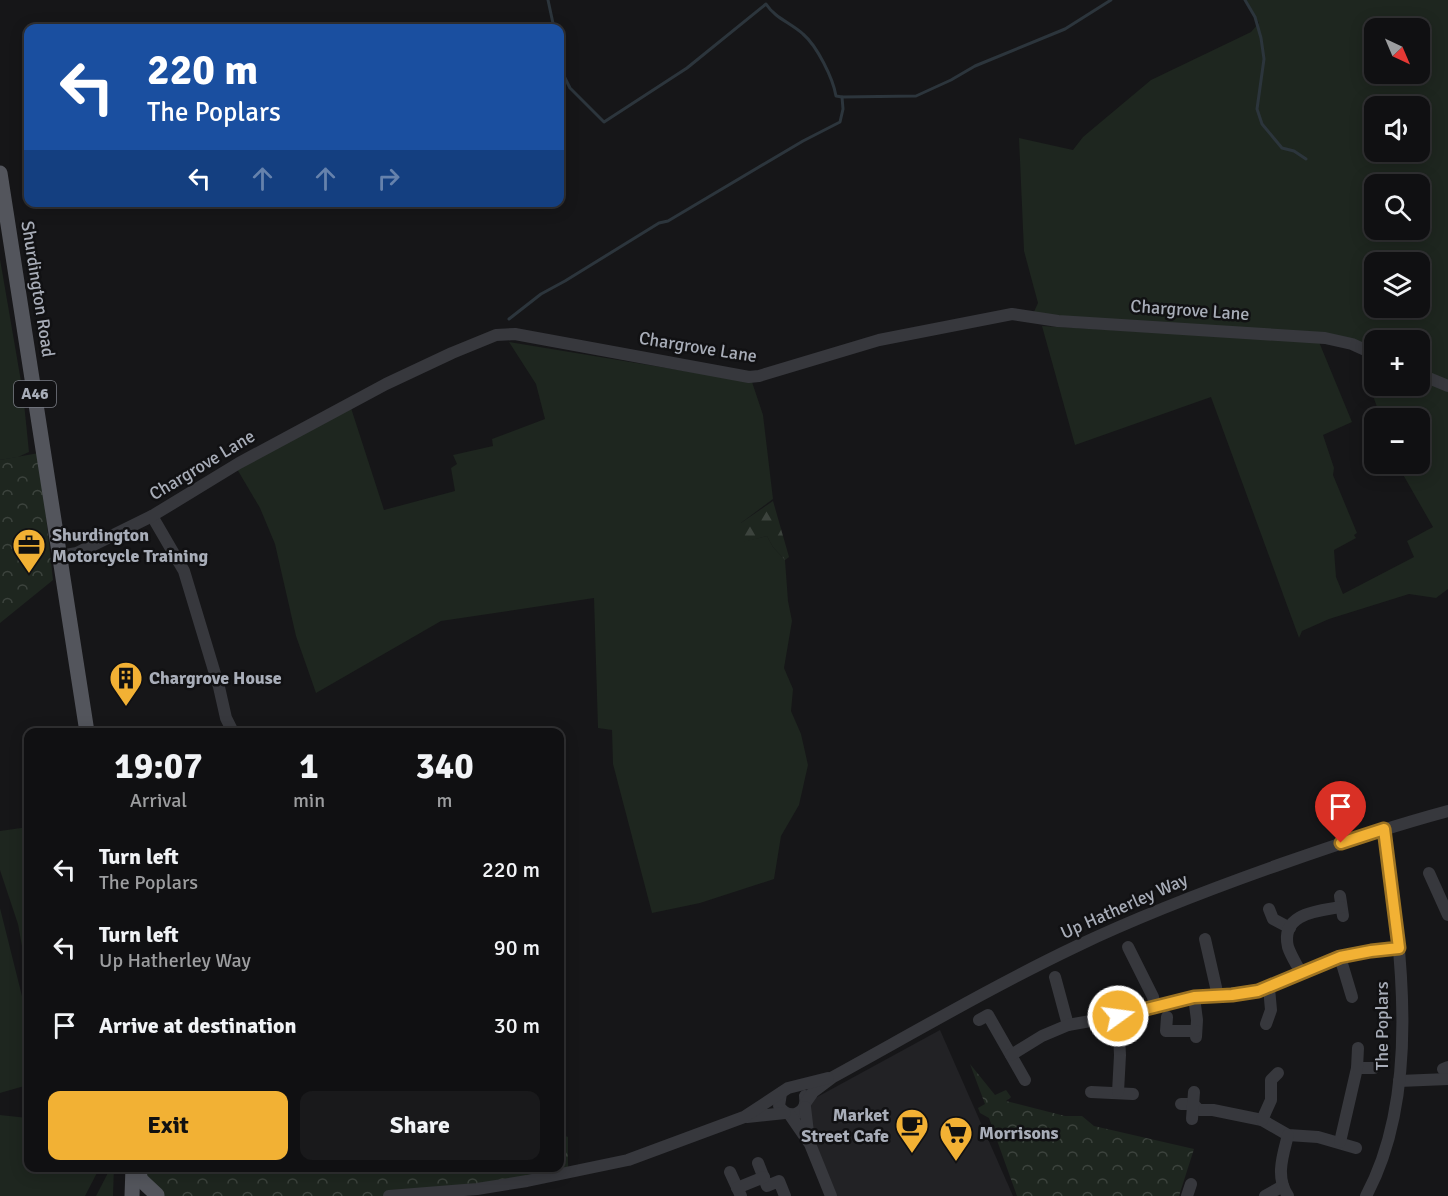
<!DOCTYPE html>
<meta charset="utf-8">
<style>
body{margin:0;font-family:Signika,sans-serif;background:#19191b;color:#f1f3f6;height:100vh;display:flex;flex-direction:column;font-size:22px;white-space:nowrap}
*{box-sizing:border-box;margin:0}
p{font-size:20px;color:#9c9d9f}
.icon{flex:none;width:33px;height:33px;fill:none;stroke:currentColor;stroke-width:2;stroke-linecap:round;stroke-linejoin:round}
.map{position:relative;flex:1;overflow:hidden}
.details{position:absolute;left:24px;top:728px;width:540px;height:444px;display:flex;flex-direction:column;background:#101012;border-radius:12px;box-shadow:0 3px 15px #0003,0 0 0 2px #303032}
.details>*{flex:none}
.guide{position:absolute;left:24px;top:24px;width:540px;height:183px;border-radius:12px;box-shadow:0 3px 15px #0003,0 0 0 2px #303032;background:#1a4fa0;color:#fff;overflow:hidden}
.needle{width:39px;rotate:136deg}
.buttons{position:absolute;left:1364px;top:18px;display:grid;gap:12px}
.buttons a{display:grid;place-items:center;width:66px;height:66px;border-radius:12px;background:#101012;box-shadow:0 3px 15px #0003,0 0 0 2px #303032;font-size:30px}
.pin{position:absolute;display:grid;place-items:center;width:51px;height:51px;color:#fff;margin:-62px -26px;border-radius:50% 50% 50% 0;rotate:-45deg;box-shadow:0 0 6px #0007}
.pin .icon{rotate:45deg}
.me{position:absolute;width:66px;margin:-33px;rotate:76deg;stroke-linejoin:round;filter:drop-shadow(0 0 4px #0008)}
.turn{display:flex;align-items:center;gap:21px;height:126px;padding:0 24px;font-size:27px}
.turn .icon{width:78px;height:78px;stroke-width:2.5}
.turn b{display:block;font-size:42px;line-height:51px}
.lanes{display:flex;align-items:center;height:57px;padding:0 24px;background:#0003;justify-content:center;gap:30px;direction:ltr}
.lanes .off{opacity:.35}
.eta{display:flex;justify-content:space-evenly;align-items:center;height:102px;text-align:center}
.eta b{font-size:36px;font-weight:700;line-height:42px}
.cta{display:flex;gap:12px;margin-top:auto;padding:12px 24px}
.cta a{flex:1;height:69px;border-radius:12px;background:#f2b134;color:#111;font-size:24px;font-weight:700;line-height:69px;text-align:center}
.cta a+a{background:#19191b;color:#f1f3f6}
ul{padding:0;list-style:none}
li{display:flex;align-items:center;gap:18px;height:78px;padding:0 24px}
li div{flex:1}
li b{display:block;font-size:22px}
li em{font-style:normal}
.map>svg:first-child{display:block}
.built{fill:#222225}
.grass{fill:#1e261f;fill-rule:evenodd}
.forest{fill:url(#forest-firs)}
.park{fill:url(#park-crowns)}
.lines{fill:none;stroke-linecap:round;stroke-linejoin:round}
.stream{stroke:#2c353c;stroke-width:3}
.minor{stroke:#37383d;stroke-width:12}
.major{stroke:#53555c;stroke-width:15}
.route-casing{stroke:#9d7322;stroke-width:15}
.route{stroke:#f2b134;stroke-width:10}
.labels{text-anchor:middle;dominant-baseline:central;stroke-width:5;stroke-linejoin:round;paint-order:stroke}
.shield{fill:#111113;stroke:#7b7e86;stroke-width:1.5}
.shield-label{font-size:16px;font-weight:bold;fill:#a8adb8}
.street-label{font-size:18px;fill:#a8adb8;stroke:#111113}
.poi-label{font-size:18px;font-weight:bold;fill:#a8adb8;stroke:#111113;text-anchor:start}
</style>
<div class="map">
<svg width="1448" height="1196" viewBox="0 0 1448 1196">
<defs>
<pattern id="forest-firs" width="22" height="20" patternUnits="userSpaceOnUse" patternTransform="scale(1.5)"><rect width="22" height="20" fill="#1e261f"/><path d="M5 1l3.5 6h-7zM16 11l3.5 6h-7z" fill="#3c433d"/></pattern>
<pattern id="park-crowns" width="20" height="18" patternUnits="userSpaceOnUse" patternTransform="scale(1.5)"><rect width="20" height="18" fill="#1e261f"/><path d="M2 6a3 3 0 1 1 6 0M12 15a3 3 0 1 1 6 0" fill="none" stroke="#3c433d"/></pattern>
</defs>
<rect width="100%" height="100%" fill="#161618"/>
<path class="built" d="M940,1030L1013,1196H835L797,1108Z"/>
<g class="grass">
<path d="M1246,0H1448V383L1419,369V340H1374V349L1033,314L1038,303L1024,251L1019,138L1073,150L1083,137L1151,80L1251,32L1259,23ZM1374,28H1419V74H1374ZM1374,106H1419V152H1374ZM1374,184H1419V230H1374ZM1374,262H1419V308H1374Z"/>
<path d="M0,259L23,393L29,452L18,457L0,460Z"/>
<path d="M1042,326L1319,342L1352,422L1323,435L1334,468L1333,475L1357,533L1354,535L1356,538L1334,550L1336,577L1343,594L1414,557L1407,541L1433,527L1397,464H1419V418H1381L1372,393L1380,386H1419V378L1448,391V589L1436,598L1409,594L1329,619L1302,631L1299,638L1211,397L1075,445Z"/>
<path d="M509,342L752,382L763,415L773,499L741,523V542L767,536L773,547L785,560L788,601L792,621L784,668L793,689L791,711L801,734L808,765L799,805L781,836L774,879L700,903L652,913L613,764L612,730L598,728L594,598L441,621L316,693L296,636L275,544L260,508L237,469L351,408L384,510L455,491L451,468L457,464L453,455L493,446L492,439L545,419L536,384Z"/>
<path d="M28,827V979L18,924L0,870V831Z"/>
<path d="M0,908L25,1008L28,1029V1085L0,1093Z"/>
<path d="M0,1115L28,1118V1167H100L85,1196H0Z"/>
<path d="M111,1167H114L113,1196H96Z"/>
</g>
<path class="forest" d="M773,501L789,557L785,560L773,547L767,536L740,543L741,523Z"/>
<g class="park">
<path d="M39,453L53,580L0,623V460Z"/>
<path d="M970,1064L995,1095L1006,1090L1011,1097L1006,1101L1065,1116H1082L1094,1126L1194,1149L1179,1196H1017L989,1118L980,1113L978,1108L985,1104Z"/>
<path d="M560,1134L568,1137V1173L389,1196H160L137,1167H560Z"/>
</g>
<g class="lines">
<g class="stream">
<path d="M548,0L554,28"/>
<path d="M1245,0L1255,17L1261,38L1264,59L1257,109L1262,124L1282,148L1294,151L1306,159"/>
<path d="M560,68L570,88L604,122L687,68L766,4C775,18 791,23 803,34C817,46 833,78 836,96L842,97"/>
<path d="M509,319L541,294L565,281L659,223L668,221L803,141L840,122L843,109L842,97L916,96L951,80L975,66L1065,29L1111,0"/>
</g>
<g class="minor">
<path d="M1419,374L1448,386"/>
<path d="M152,516L184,571L219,687L226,718L233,732"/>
<path d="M60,556L77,553L152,516L239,463L386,384L452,353L496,335L515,334L749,377L759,376L879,340L1012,314L1058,321L1325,338L1352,344L1374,354"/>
<path d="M1429,873L1448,915"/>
<path d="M1340,896L1343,916"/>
<path d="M1269,909L1273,919L1290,928"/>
<path d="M1205,939L1218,996"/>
<path d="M1128,947L1153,997L1155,1007"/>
<path d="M1340,957L1352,997"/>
<path d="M1301,973C1297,965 1291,956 1288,947C1280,913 1318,911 1341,907"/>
<path d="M1055,977L1068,1025"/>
<path d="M1194,997L1197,1020L1196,1037"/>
<path d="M1167,1017L1166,1031H1196"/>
<path d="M979,1020L988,1015L1025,1080"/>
<path d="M1266,1024L1271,1010L1269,988"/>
<path d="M1011,1055L1042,1036L1068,1025L1118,1016L1194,997L1258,991L1340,957L1371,951L1399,948"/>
<path d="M1357,1068H1374"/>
<path d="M1443,1069L1448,1067"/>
<path d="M1399,1081L1448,1079"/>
<path d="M1091,1092L1133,1094"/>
<path d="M1118,1092L1120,1055L1118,1016"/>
<path d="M781,1093L779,1106C789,1121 808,1114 805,1096"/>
<path d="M806,1102L813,1092L833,1077C913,1033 995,985 1077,946C1144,914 1213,888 1284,863C1338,844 1392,826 1448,811"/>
<path d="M1181,1104H1193L1199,1110H1213L1262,1120L1288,1135L1318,1137L1356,1148"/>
<path d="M805,1107L809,1141"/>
<path d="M790,1115L810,1144L831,1196"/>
<path d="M747,1117L785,1113"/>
<path d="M1192,1119L1194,1092"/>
<path d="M1262,1120L1271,1100V1080L1278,1073"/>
<path d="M1340,1142L1357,1068L1358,1048"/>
<path d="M758,1163L767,1186L779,1181L785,1196"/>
<path d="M730,1172L741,1196"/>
<path d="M737,1188L764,1177"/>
<path d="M389,1196L477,1189L527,1181L628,1160L744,1117L788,1088L828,1078"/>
<path d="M1187,1196L1191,1184"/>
<path d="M1265,1196L1283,1186"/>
<path d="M1288,1196C1275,1177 1283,1155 1288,1135"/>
<path d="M1366,1196C1423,1090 1400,943 1384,829"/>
</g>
<g class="major">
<path d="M0,173L87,732"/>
<path d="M137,1167L141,1180L157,1195"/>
<path d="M132,1196L133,1167"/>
</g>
</g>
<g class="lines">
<defs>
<path id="route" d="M1118,1016L1194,997L1232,995L1258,991L1340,957L1371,951L1399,948L1384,829L1341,843"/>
</defs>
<use href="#route" class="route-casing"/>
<use href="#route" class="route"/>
</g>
<defs>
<symbol id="office-pin" viewBox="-11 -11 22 30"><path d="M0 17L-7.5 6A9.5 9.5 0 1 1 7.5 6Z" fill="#f2b134" stroke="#111113"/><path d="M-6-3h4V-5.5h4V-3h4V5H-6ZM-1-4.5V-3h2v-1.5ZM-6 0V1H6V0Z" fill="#111"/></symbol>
<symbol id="building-pin" viewBox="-11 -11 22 30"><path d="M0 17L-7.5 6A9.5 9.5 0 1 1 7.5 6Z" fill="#f2b134" stroke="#111113"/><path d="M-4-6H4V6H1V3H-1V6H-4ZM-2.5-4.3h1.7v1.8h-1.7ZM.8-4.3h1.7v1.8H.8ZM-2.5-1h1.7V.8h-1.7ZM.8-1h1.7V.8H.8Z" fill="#111"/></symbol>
<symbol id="cafe-pin" viewBox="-11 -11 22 30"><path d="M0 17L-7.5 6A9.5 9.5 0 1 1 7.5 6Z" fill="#f2b134" stroke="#111113"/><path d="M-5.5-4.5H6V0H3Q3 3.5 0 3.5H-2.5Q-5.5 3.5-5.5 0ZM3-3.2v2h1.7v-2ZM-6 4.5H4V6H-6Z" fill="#111"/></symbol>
<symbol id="supermarket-pin" viewBox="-11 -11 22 30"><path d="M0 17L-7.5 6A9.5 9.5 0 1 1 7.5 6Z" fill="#f2b134" stroke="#111113"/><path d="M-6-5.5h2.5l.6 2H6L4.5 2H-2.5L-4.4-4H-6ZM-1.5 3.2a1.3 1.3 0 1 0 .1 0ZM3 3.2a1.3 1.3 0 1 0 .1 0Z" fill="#111"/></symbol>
</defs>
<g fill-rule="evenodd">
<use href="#office-pin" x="10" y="526" width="38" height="52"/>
<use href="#building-pin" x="107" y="659" width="38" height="52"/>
<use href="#cafe-pin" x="893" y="1106" width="38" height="52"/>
<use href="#supermarket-pin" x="937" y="1114" width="38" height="52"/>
</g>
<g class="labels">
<rect class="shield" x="14" y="381" width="42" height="26" rx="4.5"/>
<g class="shield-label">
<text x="35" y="394">A46</text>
</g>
<g class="street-label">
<text transform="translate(38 289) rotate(81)">Shurdington Road</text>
<text transform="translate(1190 310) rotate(4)">Chargrove Lane</text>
<text transform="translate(698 347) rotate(9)">Chargrove Lane</text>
<text transform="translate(202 465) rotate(-31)">Chargrove Lane</text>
<text transform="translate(1124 906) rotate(-24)">Up Hatherley Way</text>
<text transform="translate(1382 1026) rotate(-90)">The Poplars</text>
</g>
<g class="poi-label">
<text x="52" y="535">Shurdington<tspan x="52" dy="21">Motorcycle Training</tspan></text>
<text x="149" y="678">Chargrove House</text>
<text x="889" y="1115" text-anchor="end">Market<tspan x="889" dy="21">Street Cafe</tspan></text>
<text x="979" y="1133">Morrisons</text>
</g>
</g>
</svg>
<div class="buttons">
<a><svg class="needle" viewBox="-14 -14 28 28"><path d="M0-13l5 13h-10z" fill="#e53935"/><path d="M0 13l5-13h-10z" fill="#9c9d9f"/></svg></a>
<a><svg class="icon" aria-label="sound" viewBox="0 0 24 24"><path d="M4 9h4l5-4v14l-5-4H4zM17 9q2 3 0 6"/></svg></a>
<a><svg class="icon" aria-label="search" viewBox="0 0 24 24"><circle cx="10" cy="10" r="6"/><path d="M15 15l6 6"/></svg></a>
<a><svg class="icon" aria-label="layers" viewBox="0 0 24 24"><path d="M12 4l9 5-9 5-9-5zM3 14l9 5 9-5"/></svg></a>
<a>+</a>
<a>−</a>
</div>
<div class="pin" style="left:1341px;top:843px;background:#d93025"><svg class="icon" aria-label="arrive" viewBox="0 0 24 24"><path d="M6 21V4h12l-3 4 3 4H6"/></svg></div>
<svg class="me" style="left:1118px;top:1016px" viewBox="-20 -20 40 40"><circle r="17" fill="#f2b134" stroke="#fff" stroke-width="3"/><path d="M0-11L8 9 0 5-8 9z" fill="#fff"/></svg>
<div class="guide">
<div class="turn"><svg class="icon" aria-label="left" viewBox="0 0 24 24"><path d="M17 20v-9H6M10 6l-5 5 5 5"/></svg><div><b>220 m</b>The Poplars</div></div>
<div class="lanes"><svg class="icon" aria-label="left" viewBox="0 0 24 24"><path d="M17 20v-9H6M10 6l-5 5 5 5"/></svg><svg class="icon off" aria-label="ahead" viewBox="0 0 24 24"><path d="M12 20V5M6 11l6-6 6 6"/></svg><svg class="icon off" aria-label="ahead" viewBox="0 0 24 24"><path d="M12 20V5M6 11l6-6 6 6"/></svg><svg class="icon off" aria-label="right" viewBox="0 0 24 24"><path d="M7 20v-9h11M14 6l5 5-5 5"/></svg></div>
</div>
<section class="details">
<div class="eta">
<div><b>19:07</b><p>Arrival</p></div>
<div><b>1</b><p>min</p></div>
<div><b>340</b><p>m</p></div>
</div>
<ul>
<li><svg class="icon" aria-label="left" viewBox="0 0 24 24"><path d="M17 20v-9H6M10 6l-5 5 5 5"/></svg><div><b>Turn left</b><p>The Poplars</p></div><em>220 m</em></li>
<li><svg class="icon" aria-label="left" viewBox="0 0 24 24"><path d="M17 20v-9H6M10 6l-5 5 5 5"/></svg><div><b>Turn left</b><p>Up Hatherley Way</p></div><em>90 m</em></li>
<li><svg class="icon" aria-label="arrive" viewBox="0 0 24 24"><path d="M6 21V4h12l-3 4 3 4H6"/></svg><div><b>Arrive at destination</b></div><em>30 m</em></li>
</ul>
<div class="cta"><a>Exit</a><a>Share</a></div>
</section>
</div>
